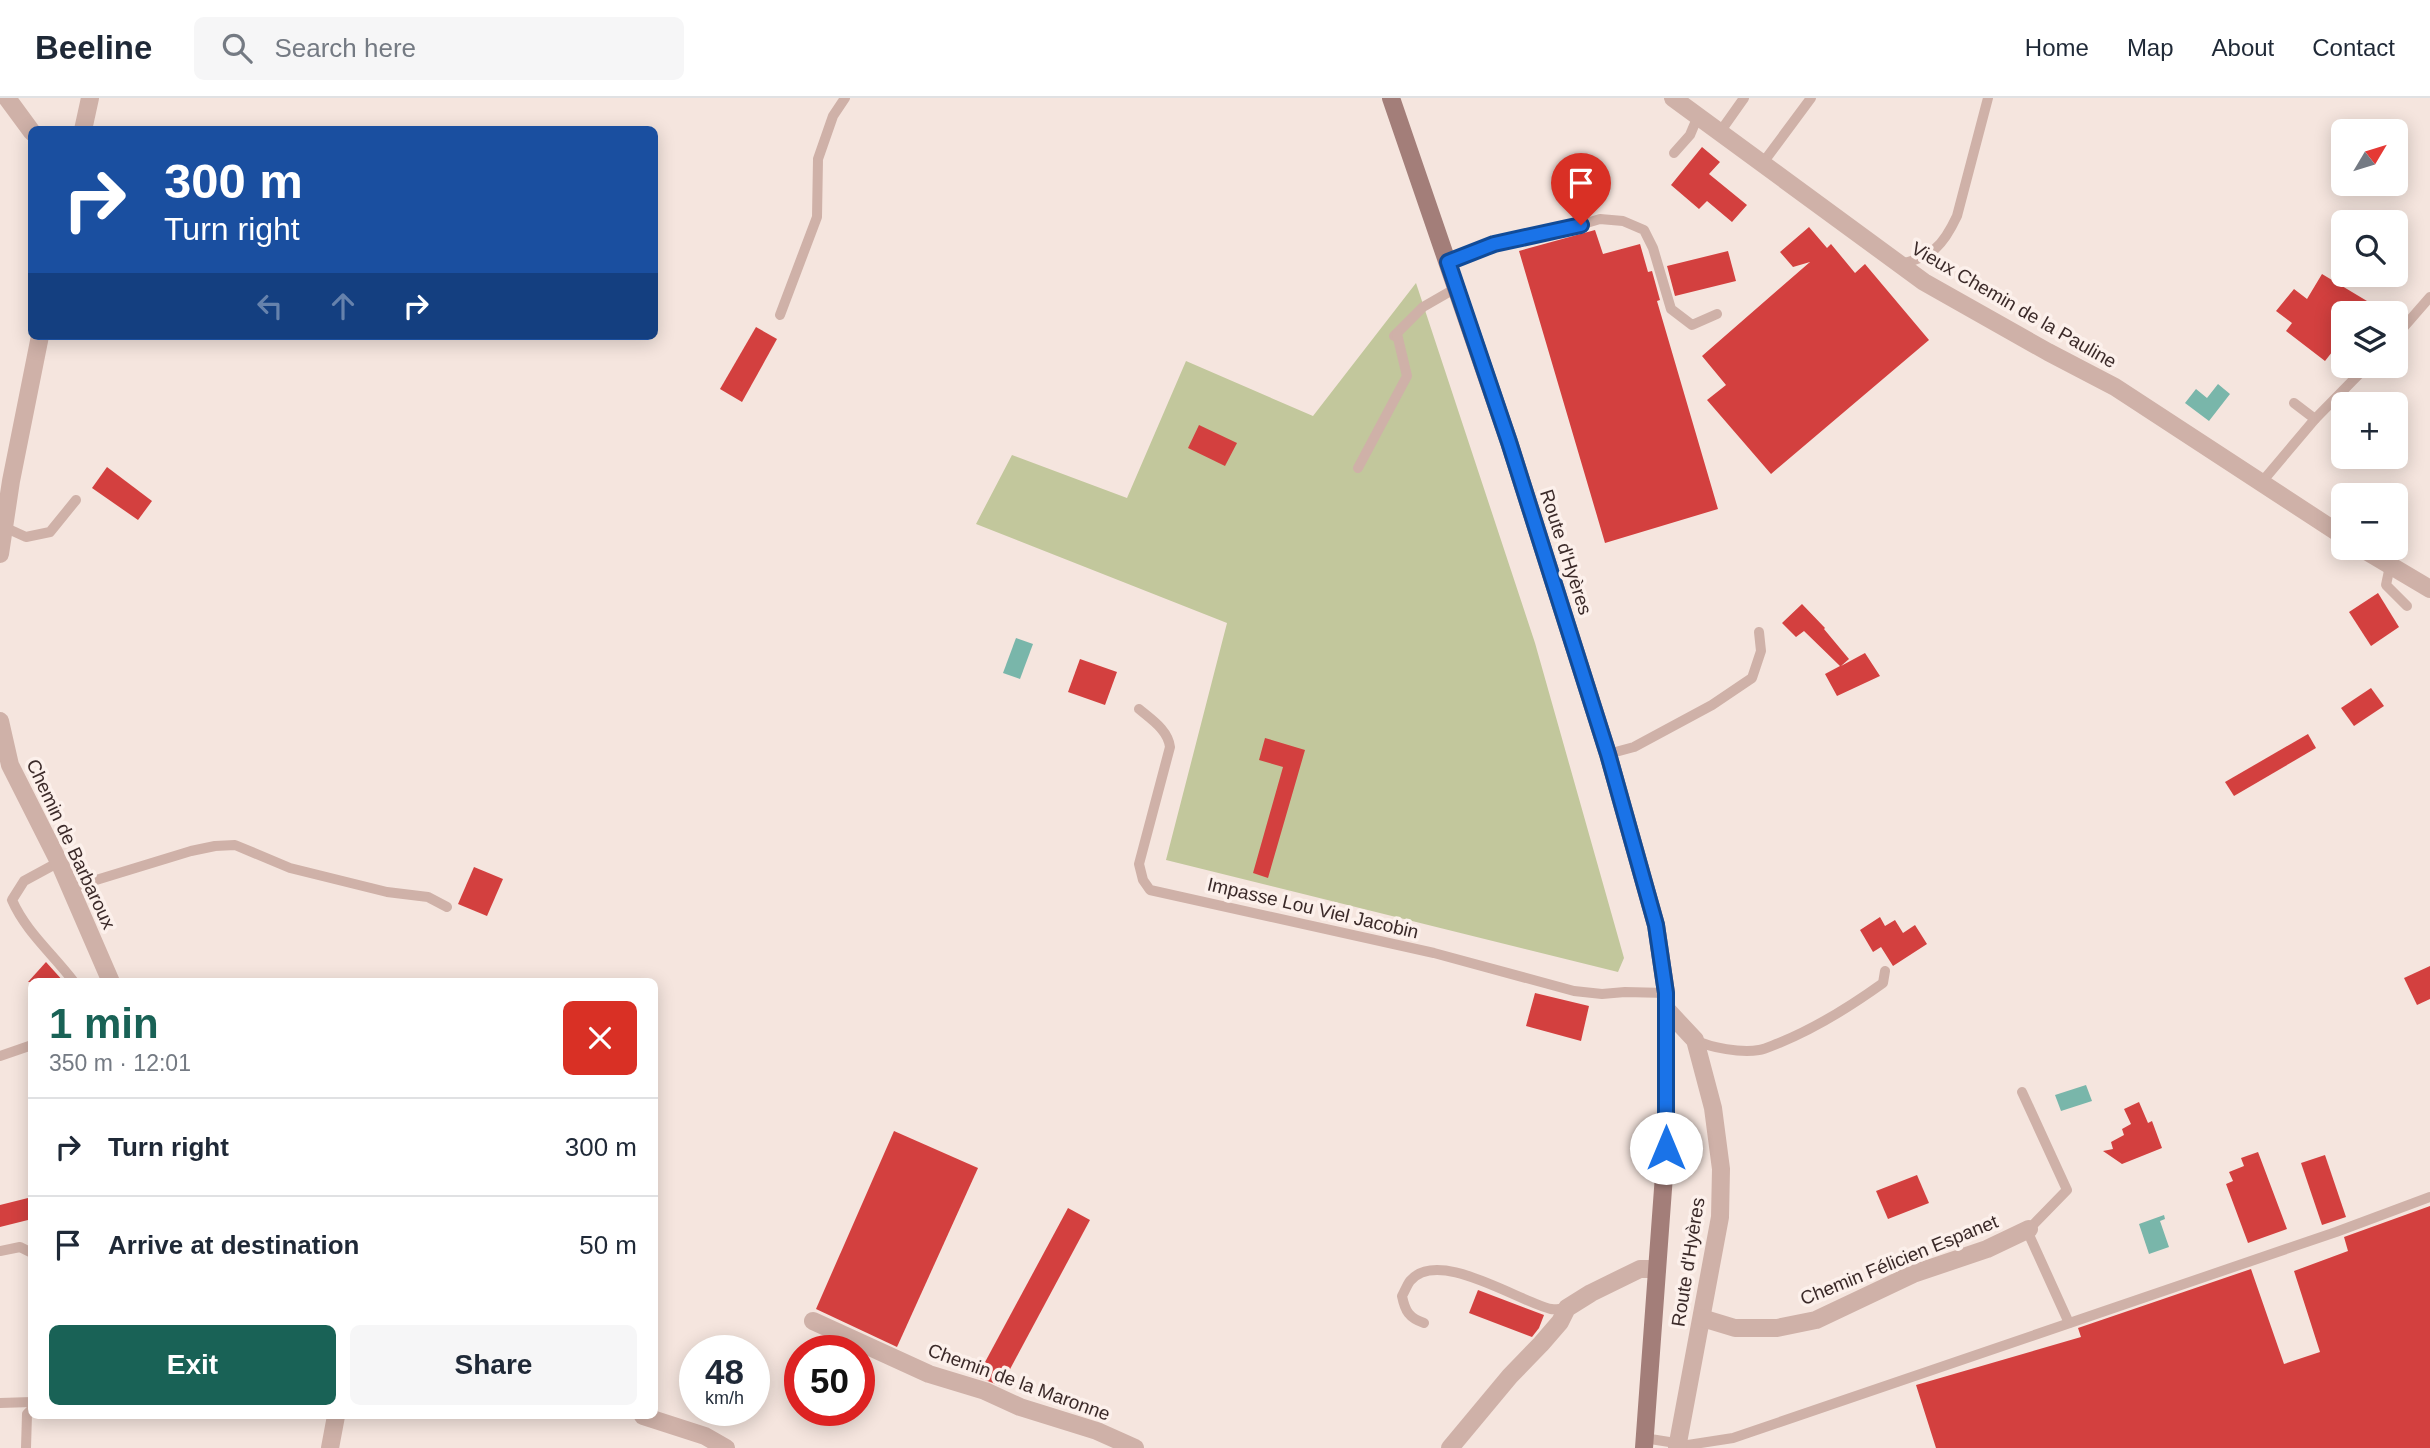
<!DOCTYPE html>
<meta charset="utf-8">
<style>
body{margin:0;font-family:Arial,sans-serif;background:#f6f6f7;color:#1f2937;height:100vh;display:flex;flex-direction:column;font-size:26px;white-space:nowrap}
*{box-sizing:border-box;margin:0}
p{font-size:23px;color:#747a83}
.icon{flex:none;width:38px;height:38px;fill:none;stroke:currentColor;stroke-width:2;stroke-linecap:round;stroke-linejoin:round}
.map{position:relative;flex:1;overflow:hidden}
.panel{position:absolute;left:28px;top:880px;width:630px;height:441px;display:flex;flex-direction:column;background:#fff;border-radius:10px;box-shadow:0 4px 18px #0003}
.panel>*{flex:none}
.hud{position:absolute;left:28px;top:28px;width:630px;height:214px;border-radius:10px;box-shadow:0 4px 18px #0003;background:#1a4fa0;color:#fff;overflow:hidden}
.needle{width:46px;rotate:52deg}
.controls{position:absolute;left:2331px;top:21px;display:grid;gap:14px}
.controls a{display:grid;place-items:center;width:77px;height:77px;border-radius:10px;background:#fff;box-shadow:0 4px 18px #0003;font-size:35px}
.speed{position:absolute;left:679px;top:1237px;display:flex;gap:14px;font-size:35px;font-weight:700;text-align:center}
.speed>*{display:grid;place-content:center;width:91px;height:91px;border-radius:50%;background:#fff;box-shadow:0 4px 18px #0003;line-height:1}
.speed small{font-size:18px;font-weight:400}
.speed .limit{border:10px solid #d22;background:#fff;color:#111}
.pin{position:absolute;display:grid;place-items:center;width:60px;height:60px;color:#fff;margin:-72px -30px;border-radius:50% 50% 50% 0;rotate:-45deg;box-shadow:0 0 7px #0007}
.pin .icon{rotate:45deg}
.me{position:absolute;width:77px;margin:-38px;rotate:0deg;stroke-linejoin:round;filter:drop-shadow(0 0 5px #0008)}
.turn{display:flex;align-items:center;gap:24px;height:147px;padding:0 21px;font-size:32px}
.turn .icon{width:91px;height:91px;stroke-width:2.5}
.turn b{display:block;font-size:49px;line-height:60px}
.lanes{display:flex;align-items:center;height:66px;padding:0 21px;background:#0003;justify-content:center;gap:35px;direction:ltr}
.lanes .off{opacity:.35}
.round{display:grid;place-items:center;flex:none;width:74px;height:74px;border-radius:10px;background:#f6f6f7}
.overview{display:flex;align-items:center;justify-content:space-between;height:119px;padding:0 21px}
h1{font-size:42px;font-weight:800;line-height:52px;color:#196256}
.cta{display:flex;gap:14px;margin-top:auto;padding:14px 21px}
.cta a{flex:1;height:80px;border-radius:10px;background:#196256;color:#fff;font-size:28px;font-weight:800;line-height:80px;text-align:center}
.cta a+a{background:#f6f6f7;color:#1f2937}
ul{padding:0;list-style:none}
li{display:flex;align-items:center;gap:21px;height:98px;padding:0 21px;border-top:2px solid #e0e1e3}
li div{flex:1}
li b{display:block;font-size:26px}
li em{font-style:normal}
header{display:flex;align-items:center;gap:42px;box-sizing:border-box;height:98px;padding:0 35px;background:#fff;border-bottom:2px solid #e0e1e3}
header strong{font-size:33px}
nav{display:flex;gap:38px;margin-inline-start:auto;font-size:24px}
.search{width:490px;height:63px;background:#f6f6f7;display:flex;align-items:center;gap:18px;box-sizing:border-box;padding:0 24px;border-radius:10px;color:#747a83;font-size:26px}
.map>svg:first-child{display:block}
.green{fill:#c2c79c}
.water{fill:#79b6aa}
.building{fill:#d3403f}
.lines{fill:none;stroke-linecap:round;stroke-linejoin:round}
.service{stroke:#cfb1a8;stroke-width:10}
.minor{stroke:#cfb1a8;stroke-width:18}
.secondary{stroke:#a37e79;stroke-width:18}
.route-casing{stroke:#114b97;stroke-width:18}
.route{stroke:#1a73e8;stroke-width:12}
.labels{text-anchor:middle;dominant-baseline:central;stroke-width:7;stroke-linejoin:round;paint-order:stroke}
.street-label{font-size:19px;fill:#3b2a29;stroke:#fcf0eb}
</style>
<header>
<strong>Beeline</strong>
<div class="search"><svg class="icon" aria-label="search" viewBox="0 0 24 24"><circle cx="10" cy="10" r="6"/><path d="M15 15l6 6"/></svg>Search here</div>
<nav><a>Home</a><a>Map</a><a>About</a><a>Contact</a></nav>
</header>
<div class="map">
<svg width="2430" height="1350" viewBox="0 0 2430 1350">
<rect width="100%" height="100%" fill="#f5e5de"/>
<path class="green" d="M1416,185L1535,545L1624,860L1618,874L1166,762L1227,525L976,426L1012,357L1127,400L1186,263L1313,318Z"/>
<g class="water">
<path d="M2218,286L2230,296L2209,323L2185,305L2196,291L2207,300Z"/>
<path d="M1016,540L1033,546L1020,581L1003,575Z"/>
<path d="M2086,987L2092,1003L2061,1013L2055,997Z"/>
<path d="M2164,1117L2165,1121L2160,1123L2169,1149L2149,1156L2139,1126Z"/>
</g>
<g class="building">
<path d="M1702,49L1720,64L1709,76L1747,107L1732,124L1707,103L1699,111L1671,87Z"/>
<path d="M1809,129L1827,150L1831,146L1855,175L1865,166L1929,242L1771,376L1707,302L1726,287L1702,258L1810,164L1793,169L1780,154Z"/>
<path d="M1595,132L1603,156L1640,146L1648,174L1652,173L1660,202L1657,203L1718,411L1605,445L1519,153Z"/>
<path d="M1728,153L1736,183L1675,198L1667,168Z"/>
<path d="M2322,176L2387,215H2343V240L2325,263L2286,233L2292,225L2276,213L2294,191L2307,201Z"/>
<path d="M756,229L777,241L742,304L720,291Z"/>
<path d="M1199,327L1237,345L1225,368L1188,350Z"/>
<path d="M107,369L152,403L138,422L92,390Z"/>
<path d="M2378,495L2399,529L2371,548L2349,514Z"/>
<path d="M1802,506L1825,530L1824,531L1849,561L1841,568L1865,555L1880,578L1837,598L1825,576L1840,568L1804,533L1796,539L1782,525Z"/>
<path d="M1080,561L1117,574L1105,607L1068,594Z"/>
<path d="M2371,590L2384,608L2354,628L2341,610Z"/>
<path d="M2308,636L2316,650L2234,698L2225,684Z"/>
<path d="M1265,640L1305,652L1268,780L1253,775L1283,669L1259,662Z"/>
<path d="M474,769L503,781L487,818L458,806Z"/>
<path d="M1880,819L1885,828L1895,822L1903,835L1915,827L1927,846L1893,868L1881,849L1873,854L1860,832Z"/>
<path d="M46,864L64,884H28Z"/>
<path d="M2430,868V901L2417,907L2404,880Z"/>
<path d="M1535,895L1589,908L1581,943L1526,928Z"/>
<path d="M2139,1004L2148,1025L2152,1023L2162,1050L2122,1066L2103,1053L2113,1051L2111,1044L2124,1037L2122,1031L2131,1026L2124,1011Z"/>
<path d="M894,1033L978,1070L897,1249L816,1211Z"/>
<path d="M2258,1054L2287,1131L2248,1145L2226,1086L2233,1083L2229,1074L2244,1068L2241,1060Z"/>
<path d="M2325,1057L2346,1119L2322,1127L2301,1065Z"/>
<path d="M1917,1077L1929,1105L1888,1121L1876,1093Z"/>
<path d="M32,1099V1121L0,1129V1107Z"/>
<path d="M2430,1108V1350H1936L1916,1287L2081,1239L2078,1230L2251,1171L2284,1266L2320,1254L2294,1173L2348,1153L2344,1139Z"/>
<path d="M1068,1110L1090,1122L1001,1288L977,1279Z"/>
<path d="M1478,1192L1544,1217L1539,1230L1532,1239L1469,1215Z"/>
</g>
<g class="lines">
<g class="service">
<path d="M1720,34L1744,0"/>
<path d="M1674,55L1690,37L1698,18"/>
<path d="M1761,64L1768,58L1811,0"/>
<path d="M1448,164L1494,146L1563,132L1600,121L1623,123L1644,132L1653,150L1671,211L1692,227L1717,216"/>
<path d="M1900,166C1932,159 1943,148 1957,118L1988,0"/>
<path d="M780,217L817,119L818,61L833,18L845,0"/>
<path d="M1394,238L1423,209L1456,190"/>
<path d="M2396,238L2430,199"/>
<path d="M2315,321L2367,268"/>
<path d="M1358,370L1407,278L1397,236"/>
<path d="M2261,385L2315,321L2294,305"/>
<path d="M4,429L26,439L50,434L76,402"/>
<path d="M2390,468L2386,487L2407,508"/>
<path d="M1139,611C1152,622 1168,632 1170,649L1139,766L1143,782L1150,792L1434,855L1574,893L1602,896L1625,894L1666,895"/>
<path d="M1608,656L1634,649L1712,607L1752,580L1761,553L1759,534"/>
<path d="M59,764L24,783L12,802C26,834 53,856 74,884"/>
<path d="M70,790L191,753L215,748L235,747L290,770L387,794L428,799L447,809"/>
<path d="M1695,942C1711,950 1741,955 1759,952C1766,951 1773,947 1779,945C1816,930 1851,908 1883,885L1885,873"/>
<path d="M0,958L32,947"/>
<path d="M2022,994L2067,1092L2029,1131L2030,1139L2069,1225"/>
<path d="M0,1153L20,1149L32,1155"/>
<path d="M1424,1225C1409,1220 1405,1213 1402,1198C1405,1193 1407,1187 1410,1183C1438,1149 1519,1204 1551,1211C1556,1212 1562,1210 1567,1210"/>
<path d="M0,1305L32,1304"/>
<path d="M1644,1340L1688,1347L1733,1340L2336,1134L2430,1099"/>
<path d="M26,1350L27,1316L32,1311"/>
</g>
<g class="minor">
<path d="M7,0L32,34"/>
<path d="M1673,0L1924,184L2048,254L2115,289L2343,438"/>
<path d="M83,32L90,0"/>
<path d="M2361,450L2430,491"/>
<path d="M0,456L11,383L40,238"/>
<path d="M0,623L10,667L59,764L111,884"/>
<path d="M1667,912L1695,942L1713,1010L1721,1071L1720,1119L1677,1350"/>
<path d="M1702,1220L1735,1230H1777L1816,1222L1913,1176L1987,1151L2029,1131"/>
<path d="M813,1223L929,1276L985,1293L1020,1309L1097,1333L1135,1350"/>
<path d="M643,1318L705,1338L726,1350"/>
<path d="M330,1350L336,1318"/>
<path d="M1450,1350L1510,1278L1541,1246L1560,1224L1567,1210L1591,1195L1640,1171H1657"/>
</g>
<path class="secondary" d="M1391,0L1509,344L1608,656L1656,827L1666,895V1050L1644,1350"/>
</g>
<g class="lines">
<defs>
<path id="route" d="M1581,127L1494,146L1448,164L1509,344L1608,656L1656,827L1666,895V1050"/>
</defs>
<use href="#route" class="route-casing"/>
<use href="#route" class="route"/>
</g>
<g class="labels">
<g class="street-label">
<text transform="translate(2014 207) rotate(30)">Vieux Chemin de la Pauline</text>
<text transform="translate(1566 454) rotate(72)">Route d'Hyères</text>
<text transform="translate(71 746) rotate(65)">Chemin de Barbaroux</text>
<text transform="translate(1313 810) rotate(13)">Impasse Lou Viel Jacobin</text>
<text transform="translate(1899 1162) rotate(-22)">Chemin Félicien Espanet</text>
<text transform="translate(1688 1164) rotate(-81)">Route d'Hyères</text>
<text transform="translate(1019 1284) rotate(20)">Chemin de la Maronne</text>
</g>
</g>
</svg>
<div class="controls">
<a><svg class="needle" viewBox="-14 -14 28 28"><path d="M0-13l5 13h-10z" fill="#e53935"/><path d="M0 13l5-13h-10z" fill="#747a83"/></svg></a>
<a><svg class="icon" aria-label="search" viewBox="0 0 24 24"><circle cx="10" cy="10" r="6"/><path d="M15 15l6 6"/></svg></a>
<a><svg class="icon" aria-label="layers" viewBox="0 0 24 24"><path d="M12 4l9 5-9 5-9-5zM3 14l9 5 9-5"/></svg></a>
<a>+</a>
<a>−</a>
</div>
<div class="speed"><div>48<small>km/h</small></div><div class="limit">50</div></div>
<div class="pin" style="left:1581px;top:127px;background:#d93025"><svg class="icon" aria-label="arrive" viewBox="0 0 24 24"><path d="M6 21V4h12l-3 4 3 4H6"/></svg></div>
<svg class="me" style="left:1666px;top:1050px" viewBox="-20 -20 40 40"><circle r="19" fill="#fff"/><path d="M0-13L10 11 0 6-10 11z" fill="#1a73e8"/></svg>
<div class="hud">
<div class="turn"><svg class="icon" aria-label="right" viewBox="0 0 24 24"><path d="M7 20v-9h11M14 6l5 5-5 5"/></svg><div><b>300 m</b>Turn right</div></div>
<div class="lanes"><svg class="icon off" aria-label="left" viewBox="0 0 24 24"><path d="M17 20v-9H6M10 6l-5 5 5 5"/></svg><svg class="icon off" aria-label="ahead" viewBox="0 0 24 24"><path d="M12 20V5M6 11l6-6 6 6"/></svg><svg class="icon" aria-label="right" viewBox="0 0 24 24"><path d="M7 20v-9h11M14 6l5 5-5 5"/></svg></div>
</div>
<section class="panel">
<div class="overview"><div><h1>1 min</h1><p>350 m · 12:01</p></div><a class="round" style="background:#d93025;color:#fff"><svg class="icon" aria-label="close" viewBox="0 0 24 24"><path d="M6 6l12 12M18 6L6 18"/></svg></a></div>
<ul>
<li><svg class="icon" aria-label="right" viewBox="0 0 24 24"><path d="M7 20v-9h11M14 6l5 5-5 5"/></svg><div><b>Turn right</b></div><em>300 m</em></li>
<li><svg class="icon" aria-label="arrive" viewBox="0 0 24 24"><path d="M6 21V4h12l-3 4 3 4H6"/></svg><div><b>Arrive at destination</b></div><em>50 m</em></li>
</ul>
<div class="cta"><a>Exit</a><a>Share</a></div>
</section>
</div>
